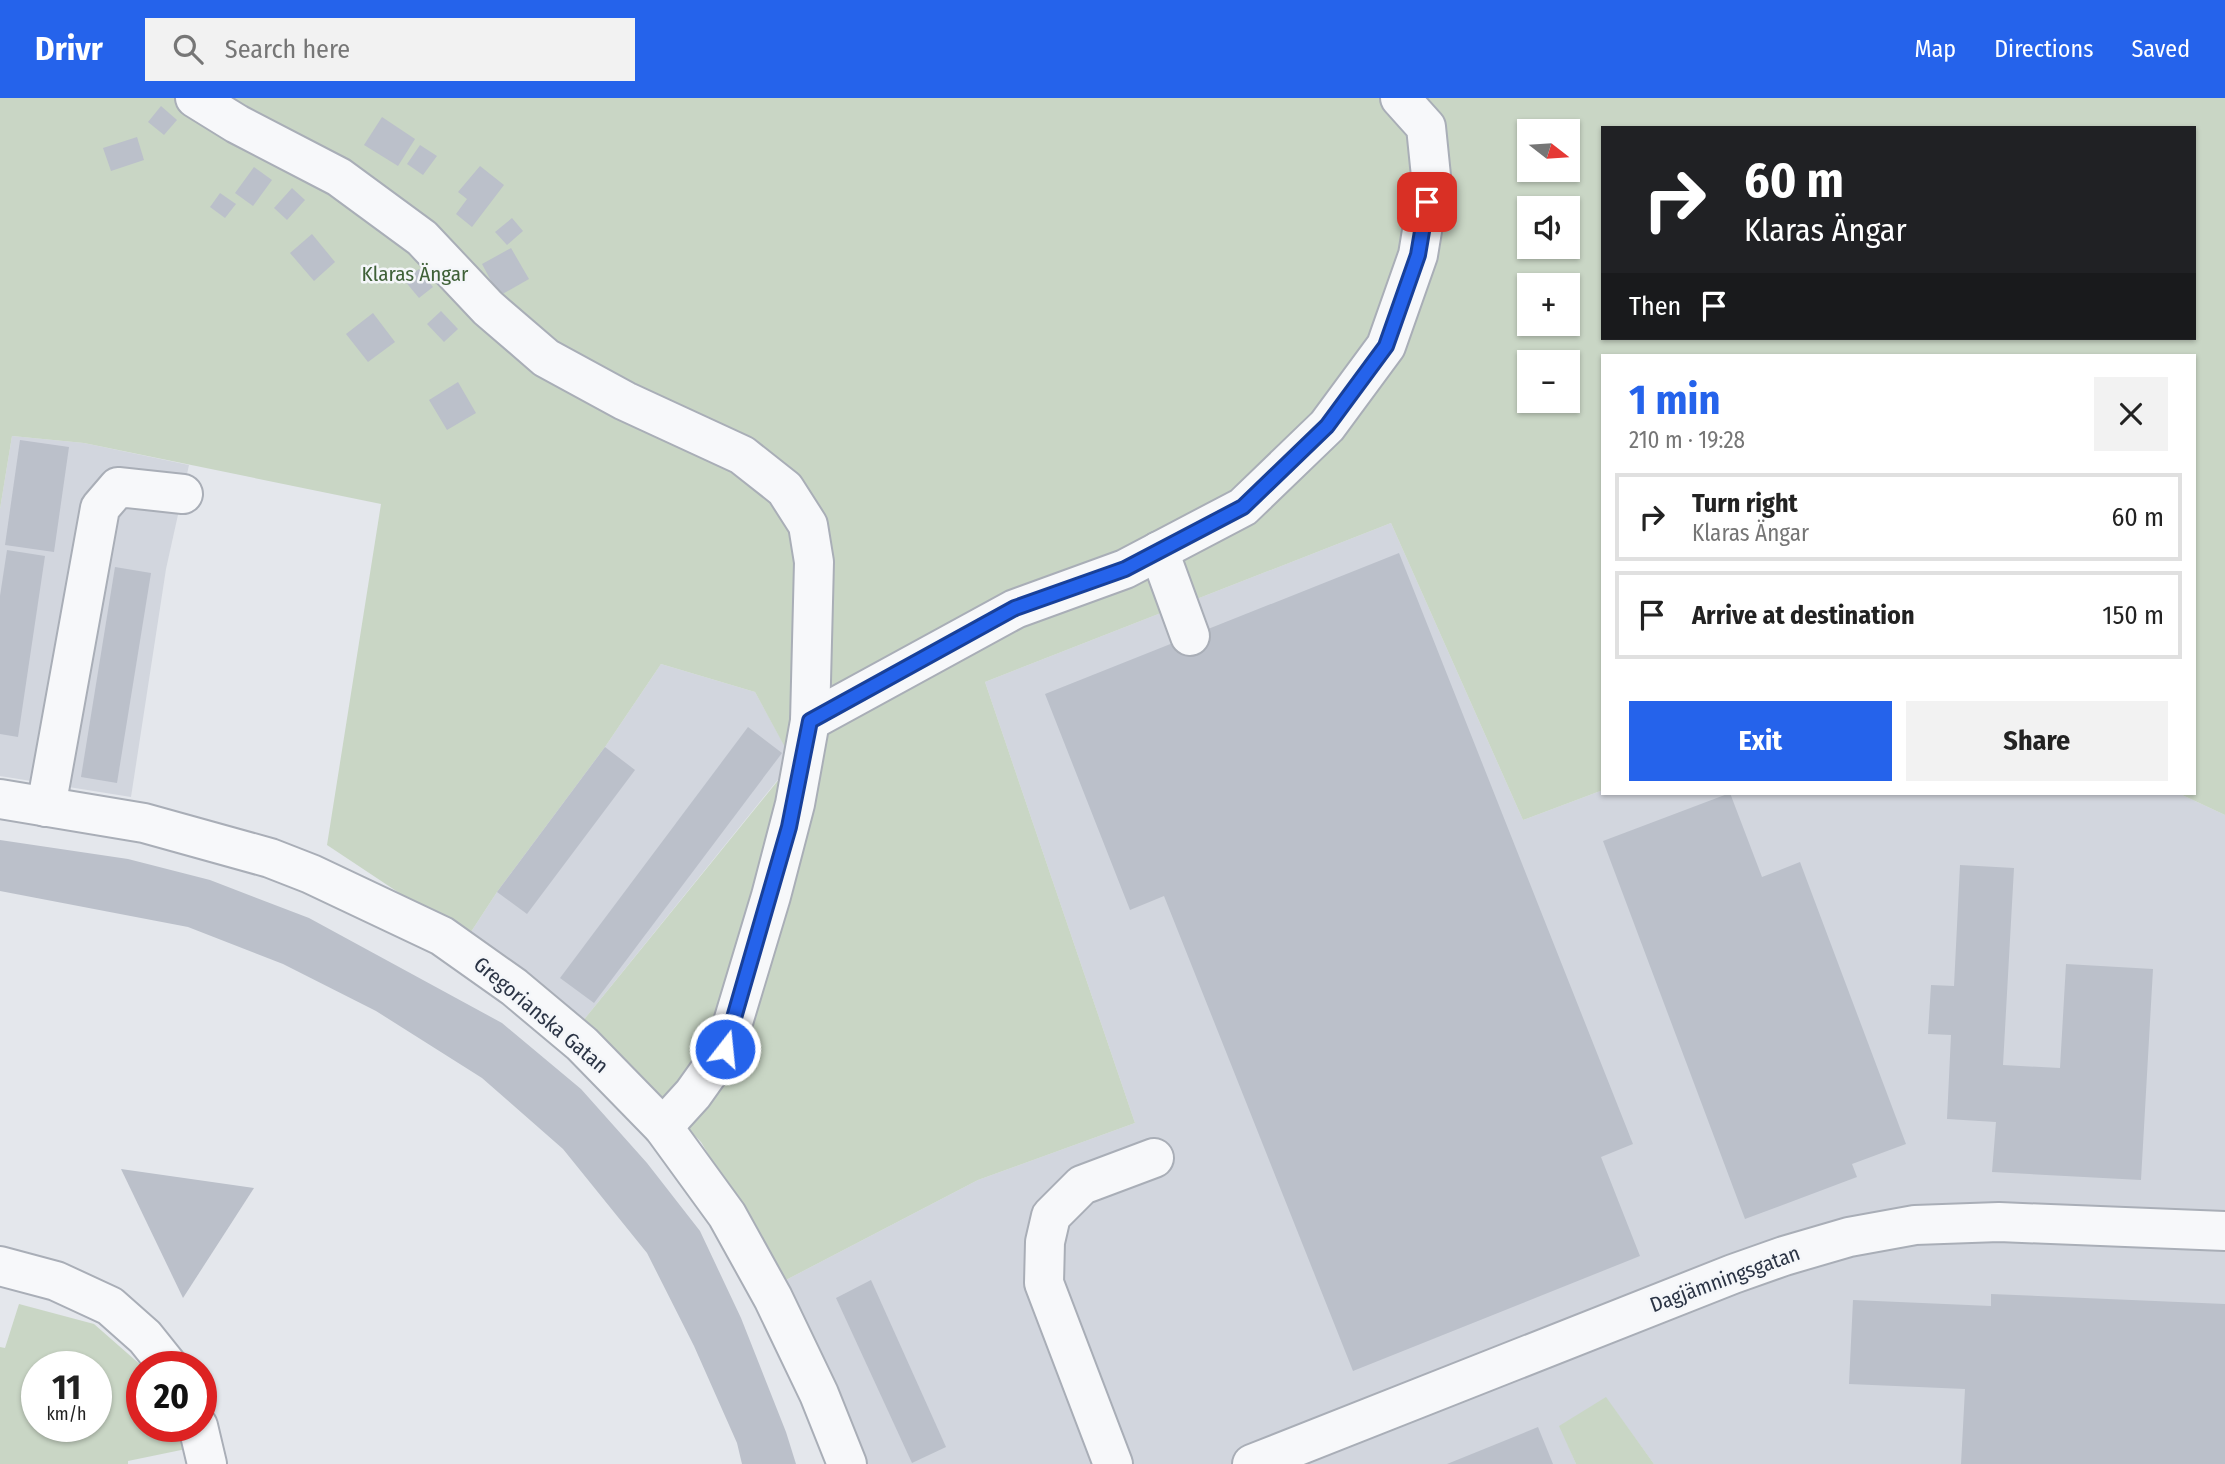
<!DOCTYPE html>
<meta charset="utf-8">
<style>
body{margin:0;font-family:"Fira Sans Condensed",sans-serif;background:#f2f2f2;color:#222;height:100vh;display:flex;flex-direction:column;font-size:26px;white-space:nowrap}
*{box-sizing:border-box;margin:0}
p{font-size:23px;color:#767676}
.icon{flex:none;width:38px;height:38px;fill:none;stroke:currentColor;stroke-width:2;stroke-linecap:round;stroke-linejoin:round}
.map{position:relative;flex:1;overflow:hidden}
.panel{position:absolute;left:1601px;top:256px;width:595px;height:441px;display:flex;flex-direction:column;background:#fff;border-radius:0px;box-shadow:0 2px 5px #0004}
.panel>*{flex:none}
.banner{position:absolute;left:1601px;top:28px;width:595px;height:214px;border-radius:0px;box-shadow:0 2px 5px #0004;background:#202124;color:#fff;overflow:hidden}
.needle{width:46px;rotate:107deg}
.tools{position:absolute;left:1517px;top:21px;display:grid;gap:14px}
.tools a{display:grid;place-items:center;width:63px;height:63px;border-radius:0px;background:#fff;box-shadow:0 2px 5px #0004;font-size:35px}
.speed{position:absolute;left:21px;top:1253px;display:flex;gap:14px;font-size:35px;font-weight:700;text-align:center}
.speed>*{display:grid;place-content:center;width:91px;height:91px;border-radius:50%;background:#fff;box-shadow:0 2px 5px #0004;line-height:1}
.speed small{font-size:18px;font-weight:400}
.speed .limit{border:10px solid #d22;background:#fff;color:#111}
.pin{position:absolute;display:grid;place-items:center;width:60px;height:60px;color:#fff;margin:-30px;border-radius:14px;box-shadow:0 4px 10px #0006}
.me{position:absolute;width:77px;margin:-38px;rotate:16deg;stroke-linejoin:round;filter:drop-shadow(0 0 5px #0008)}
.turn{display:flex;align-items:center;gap:24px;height:147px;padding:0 28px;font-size:32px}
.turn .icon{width:91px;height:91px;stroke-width:2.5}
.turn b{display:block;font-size:49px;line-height:60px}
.then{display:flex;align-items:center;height:66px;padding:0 28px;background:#0003;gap:14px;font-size:26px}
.round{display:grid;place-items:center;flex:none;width:74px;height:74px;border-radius:0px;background:#f2f2f2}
.summary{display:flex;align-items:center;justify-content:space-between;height:119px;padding:0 28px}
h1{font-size:42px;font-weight:700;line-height:52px;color:#2563eb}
.primary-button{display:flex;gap:14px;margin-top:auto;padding:14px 28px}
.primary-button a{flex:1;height:80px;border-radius:0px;background:#2563eb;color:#fff;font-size:28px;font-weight:700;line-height:80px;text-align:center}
.primary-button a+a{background:#f2f2f2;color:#222}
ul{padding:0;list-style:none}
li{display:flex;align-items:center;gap:21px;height:88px;margin:0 14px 10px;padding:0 14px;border:4px solid #e0e0e0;border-radius:0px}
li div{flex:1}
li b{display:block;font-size:26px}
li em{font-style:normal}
header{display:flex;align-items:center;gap:42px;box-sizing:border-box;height:98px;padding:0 35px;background:#2563eb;color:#fff}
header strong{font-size:33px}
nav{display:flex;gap:38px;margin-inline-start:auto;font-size:24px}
.search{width:490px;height:63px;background:#f2f2f2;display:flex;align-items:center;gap:18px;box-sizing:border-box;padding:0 24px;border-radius:0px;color:#767676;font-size:26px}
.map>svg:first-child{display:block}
.built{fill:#d2d6de}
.green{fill:#c9d6c5;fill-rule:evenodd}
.building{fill:#bbc0ca}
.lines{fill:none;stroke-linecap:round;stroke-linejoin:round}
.minor-casing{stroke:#a9aeb7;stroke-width:42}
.minor{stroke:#f7f8fa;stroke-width:38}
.route-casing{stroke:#184099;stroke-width:18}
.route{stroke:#2563eb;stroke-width:12}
.labels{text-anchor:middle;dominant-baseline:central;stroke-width:5;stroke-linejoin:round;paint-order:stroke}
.park-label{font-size:21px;fill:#3f6138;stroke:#f4f6f9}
.street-label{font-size:21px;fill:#2b3445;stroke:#f4f6f9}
</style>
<header>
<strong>Drivr</strong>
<div class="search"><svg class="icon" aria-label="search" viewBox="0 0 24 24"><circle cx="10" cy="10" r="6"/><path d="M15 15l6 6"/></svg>Search here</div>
<nav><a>Map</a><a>Directions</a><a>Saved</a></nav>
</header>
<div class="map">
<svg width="2225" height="1366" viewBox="0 0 2225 1366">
<rect width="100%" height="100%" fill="#e4e7ec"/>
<g class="built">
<path d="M12,338L84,345L189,367L166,471L131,699L0,678V411Z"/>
<path d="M1391,425L1523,722L1603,692V695H2178L2225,717V1366H1654L1606,1300L1560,1328L1576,1366H864L784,1183L978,1082L1135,1025L985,584Z"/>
<path d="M661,566L755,594L793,663L582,924L467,840L497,794L605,649Z"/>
</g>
<g class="green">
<path d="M0,0H2225V717L2178,695H2194V257H1603V692L1523,722L1391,425L985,584L1135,1025L978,1082L784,1183L701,1044L582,924L793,664L755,594L661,566L605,649L497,794L467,840L327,747L381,406L84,345L12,338L0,411ZM1603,30H2194V240H1603ZM1530,33H1568V72H1530ZM1530,110H1568V149H1530ZM1530,187H1568V226H1530ZM1530,264H1568V303H1530Z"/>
<path d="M19,1206L94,1226L143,1269L142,1328H176L186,1351L128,1363V1366H0V1249L5,1250ZM37,1269H96V1328H37Z"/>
<path d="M1606,1299L1654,1366H1576L1559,1328Z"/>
</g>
<g class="building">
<path d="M161,8L177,22L164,37L148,24Z"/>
<path d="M382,19L415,41L398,68L364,47Z"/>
<path d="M137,39L144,62L111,73L103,50Z"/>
<path d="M420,47L437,58L423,77L407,66Z"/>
<path d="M480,68L504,87L472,129L456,116L467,101L458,94Z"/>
<path d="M254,69L272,82L253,108L235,95Z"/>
<path d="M292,90L305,102L287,122L274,110Z"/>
<path d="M220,95L236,106L225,120L210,109Z"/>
<path d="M512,120L523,133L507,147L495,134Z"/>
<path d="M312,136L335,164L314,183L290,155Z"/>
<path d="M511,150L529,181L499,198L482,166Z"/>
<path d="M419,171L433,189L419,200L404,182Z"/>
<path d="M441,213L458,231L444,244L427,226Z"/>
<path d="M373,215L395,244L368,264L346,236Z"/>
<path d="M458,284L476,315L447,332L429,302Z"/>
<path d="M20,342L69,349L54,454L5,447Z"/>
<path d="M7,452L45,458L18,639L0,636V498Z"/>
<path d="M1399,455L1633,1046L1601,1059L1640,1158L1353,1273L1164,798L1130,812L1045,596Z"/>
<path d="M115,469L151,475L117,685L81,679Z"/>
<path d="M748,629L782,655L594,905L560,880Z"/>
<path d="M605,649L635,672L527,816L497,794Z"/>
<path d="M1730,695L1762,779L1800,764L1906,1046L1852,1066L1857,1079L1745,1121L1603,743Z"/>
<path d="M0,742L128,761L210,782L309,820L502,925L581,991L647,1065L700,1133L741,1220L786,1334L796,1366H742L737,1345L694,1248L647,1155L563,1051L482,980L376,913L283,866L188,829L0,793Z"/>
<path d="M1960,767L2014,770L2003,967L2060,970L2066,866L2153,871L2141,1082L1992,1074L1996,1024L1947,1021L1951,937L1928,936L1931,887L1954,888Z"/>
<path d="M121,1071L254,1090L183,1200Z"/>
<path d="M871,1182L946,1349L912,1365L836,1200Z"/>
<path d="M1991,1196L2225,1206V1366H1961L1965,1291L1849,1286L1853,1202L1991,1208Z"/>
<path d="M1538,1329L1553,1366H1447Z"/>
</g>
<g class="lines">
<defs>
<g id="minor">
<path d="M195,0L237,26L339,79L422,140L488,210L546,260L625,303L742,357L785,391L808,427L814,464L810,623L795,706L771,798L725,951L693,996L663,1029"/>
<path d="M1159,453L1190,538"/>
<path d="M810,623L1015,511L1125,471L1243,409L1327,328L1386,248L1418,157L1431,78L1426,29L1400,0"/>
<path d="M0,701L144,725L270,760L311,776L442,838L514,889L582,946L663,1029L727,1117L773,1200L819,1296L847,1366"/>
<path d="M46,709L100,410L118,389L183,396"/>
<path d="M0,1168L56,1183L110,1208L145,1239L169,1269"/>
<path d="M198,1328L207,1366"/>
<path d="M1113,1366L1044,1185L1045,1144L1051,1118L1082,1087L1154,1060"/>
<path d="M1252,1366L1733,1176L1784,1158L1849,1139L1915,1127L1999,1124L2225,1133"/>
</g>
</defs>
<use href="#minor" class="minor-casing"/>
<use href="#minor" class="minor"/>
</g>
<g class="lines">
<defs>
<path id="route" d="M725,951L789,729L810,623L1015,510L1125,471L1243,409L1327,328L1386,248L1418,157L1427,104"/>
</defs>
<use href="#route" class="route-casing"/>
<use href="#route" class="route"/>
</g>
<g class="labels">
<g class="park-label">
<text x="415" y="176">Klaras Ängar</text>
</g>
<g class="street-label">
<text transform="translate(541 917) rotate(40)">Gregorianska Gatan</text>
<text transform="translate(1725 1181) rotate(-20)">Dagjämningsgatan</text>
</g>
</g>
</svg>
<div class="tools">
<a><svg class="needle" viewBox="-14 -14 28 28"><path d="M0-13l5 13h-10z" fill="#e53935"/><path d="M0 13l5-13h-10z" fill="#767676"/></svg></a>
<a><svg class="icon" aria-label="sound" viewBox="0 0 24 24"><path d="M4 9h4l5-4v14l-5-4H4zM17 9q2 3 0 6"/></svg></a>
<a>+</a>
<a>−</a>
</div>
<div class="speed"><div>11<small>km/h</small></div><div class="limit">20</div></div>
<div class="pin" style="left:1427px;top:104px;background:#d93025"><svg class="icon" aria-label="arrive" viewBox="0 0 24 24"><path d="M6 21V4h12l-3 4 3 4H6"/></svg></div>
<svg class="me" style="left:725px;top:951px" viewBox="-20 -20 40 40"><circle r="17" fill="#2563eb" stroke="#fff" stroke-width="3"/><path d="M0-11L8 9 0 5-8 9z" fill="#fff"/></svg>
<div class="banner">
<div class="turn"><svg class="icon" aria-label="right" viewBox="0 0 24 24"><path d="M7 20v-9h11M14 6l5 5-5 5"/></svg><div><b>60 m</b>Klaras Ängar</div></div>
<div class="then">Then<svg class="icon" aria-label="arrive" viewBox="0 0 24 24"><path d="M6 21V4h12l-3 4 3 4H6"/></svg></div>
</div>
<section class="panel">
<div class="summary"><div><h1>1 min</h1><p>210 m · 19:28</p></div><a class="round"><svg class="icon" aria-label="close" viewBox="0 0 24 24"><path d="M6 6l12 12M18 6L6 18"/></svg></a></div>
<ul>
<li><svg class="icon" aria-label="right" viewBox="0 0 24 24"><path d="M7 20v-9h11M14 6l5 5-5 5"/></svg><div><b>Turn right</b><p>Klaras Ängar</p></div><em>60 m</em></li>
<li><svg class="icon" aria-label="arrive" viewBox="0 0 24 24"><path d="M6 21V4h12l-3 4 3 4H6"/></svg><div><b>Arrive at destination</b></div><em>150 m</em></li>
</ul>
<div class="primary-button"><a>Exit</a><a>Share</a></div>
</section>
</div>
